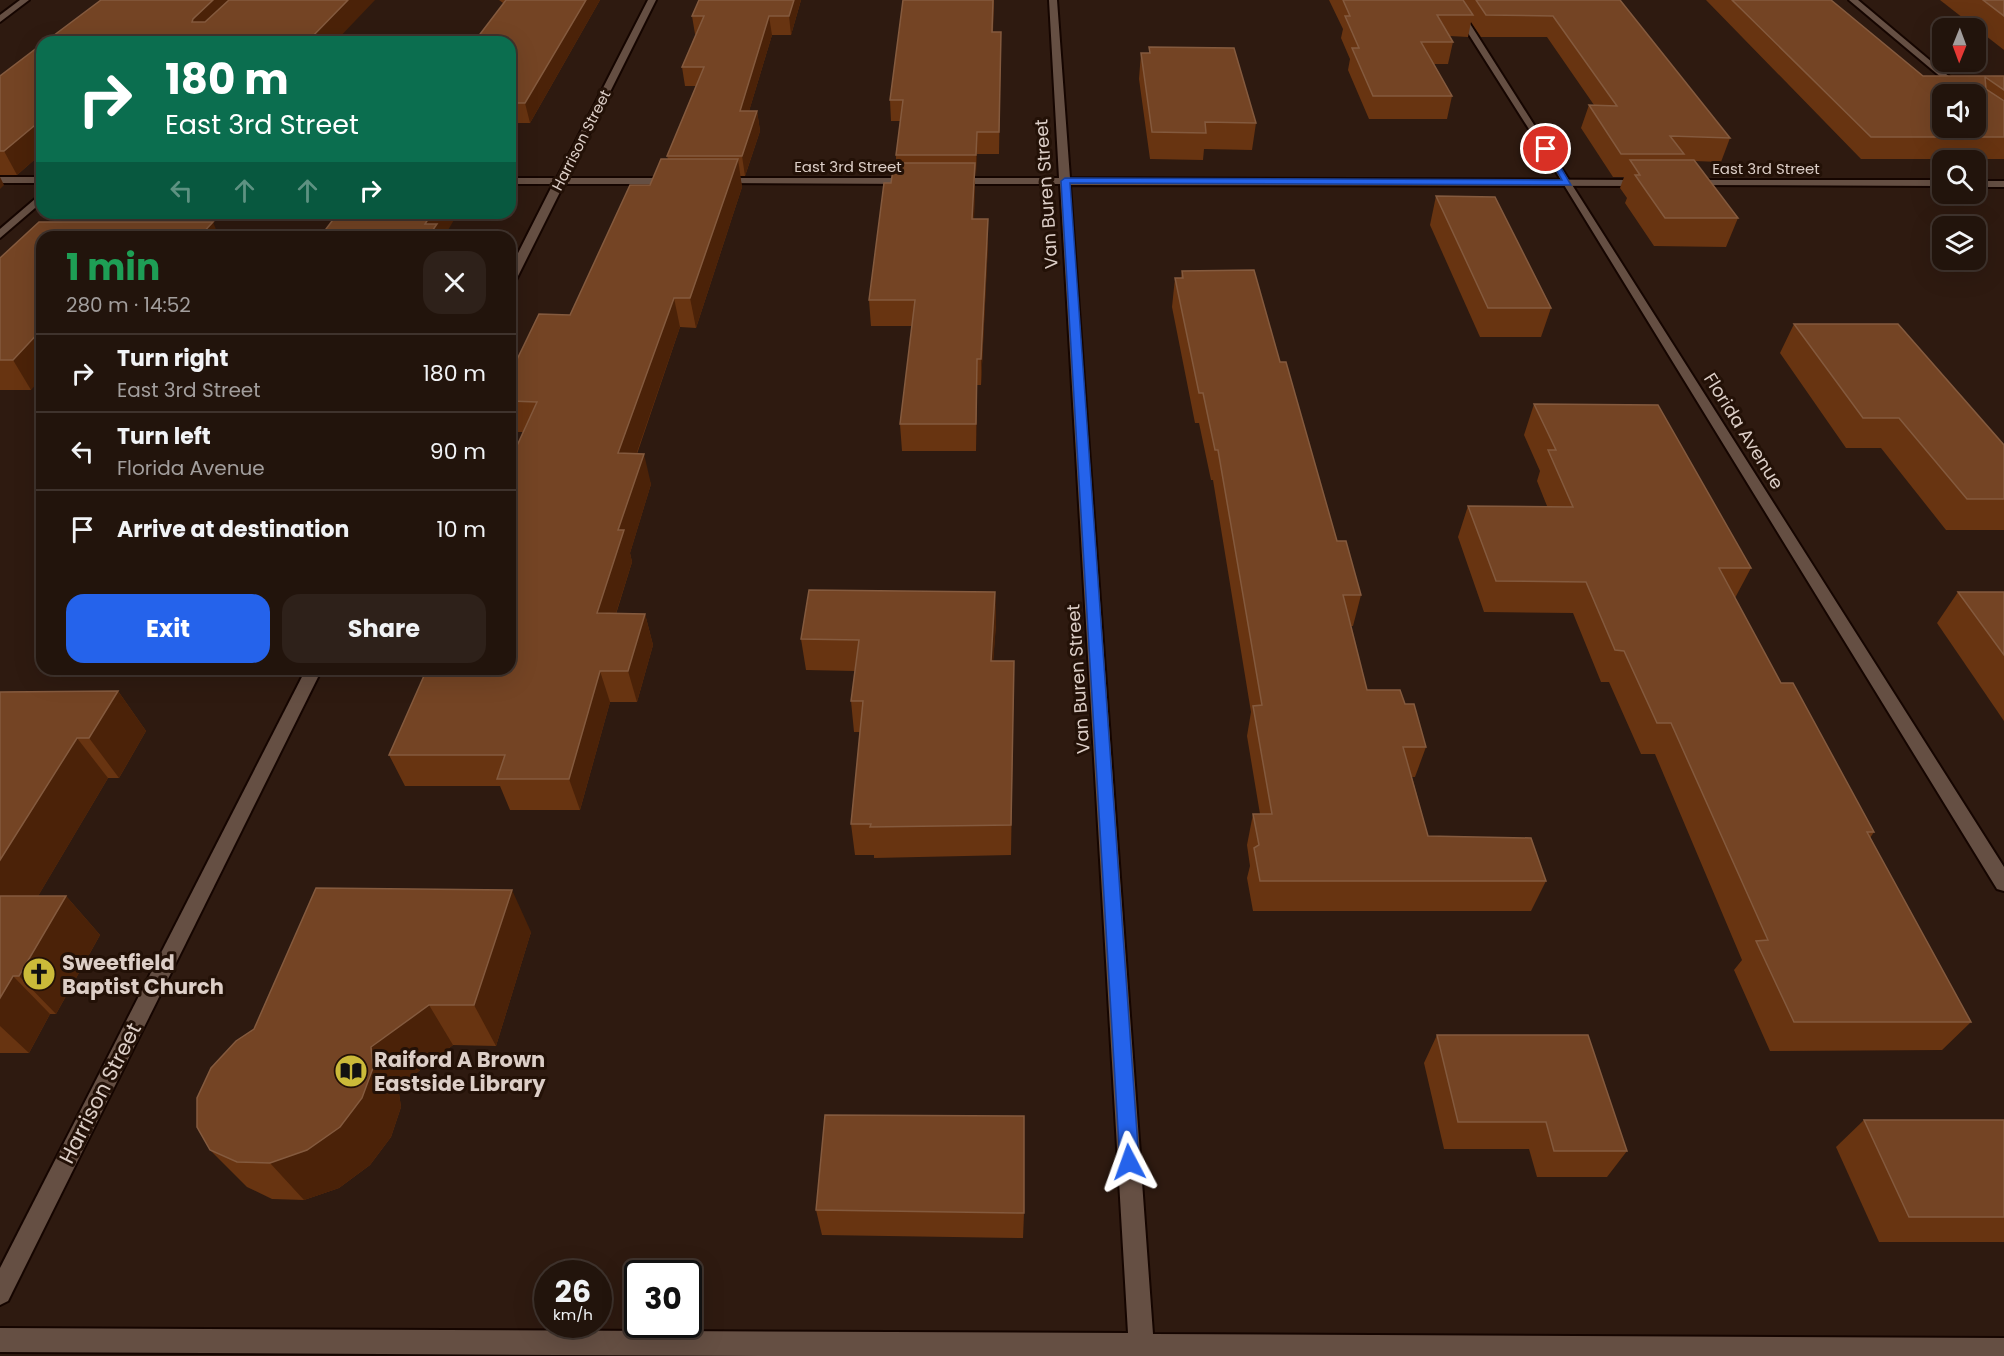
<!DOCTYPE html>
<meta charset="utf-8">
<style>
body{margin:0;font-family:Poppins,sans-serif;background:#2e211a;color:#f1f3f6;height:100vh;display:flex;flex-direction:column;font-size:22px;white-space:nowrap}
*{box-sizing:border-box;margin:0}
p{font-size:20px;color:#a29e9d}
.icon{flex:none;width:33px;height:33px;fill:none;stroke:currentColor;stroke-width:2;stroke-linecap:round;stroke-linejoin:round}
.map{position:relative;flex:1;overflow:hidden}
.panel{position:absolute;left:36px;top:231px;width:480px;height:444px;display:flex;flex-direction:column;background:#22140c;border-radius:18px;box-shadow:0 6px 24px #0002,0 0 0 2px #3f332d}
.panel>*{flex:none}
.hud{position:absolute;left:36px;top:36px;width:480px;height:183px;border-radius:18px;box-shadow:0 6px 24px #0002,0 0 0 2px #3f332d;background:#0b6e4f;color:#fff;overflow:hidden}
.needle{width:39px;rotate:181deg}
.tools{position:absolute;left:1932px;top:18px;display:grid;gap:12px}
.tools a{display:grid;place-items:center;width:54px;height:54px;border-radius:12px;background:#22140c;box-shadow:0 6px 24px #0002,0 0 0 2px #3f332d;font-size:30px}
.speed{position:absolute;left:534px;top:1260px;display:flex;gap:12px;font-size:30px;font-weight:700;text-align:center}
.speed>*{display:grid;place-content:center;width:78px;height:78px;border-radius:50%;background:#22140c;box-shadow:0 6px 24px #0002,0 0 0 2px #3f332d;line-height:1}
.speed small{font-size:15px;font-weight:400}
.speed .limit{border:3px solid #111;border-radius:9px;background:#fff;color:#111}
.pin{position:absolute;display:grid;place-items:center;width:51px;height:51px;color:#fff;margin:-26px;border:3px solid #fff;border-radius:50%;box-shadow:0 2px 6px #0007}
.me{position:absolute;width:66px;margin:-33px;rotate:356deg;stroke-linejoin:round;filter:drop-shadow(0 0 4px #0008)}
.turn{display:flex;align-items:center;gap:21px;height:126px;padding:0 30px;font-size:27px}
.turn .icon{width:78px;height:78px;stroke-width:2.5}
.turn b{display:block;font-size:42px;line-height:51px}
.lanes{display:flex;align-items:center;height:57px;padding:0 30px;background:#0003;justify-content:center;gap:30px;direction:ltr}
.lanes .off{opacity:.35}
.round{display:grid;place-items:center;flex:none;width:63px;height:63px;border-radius:18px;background:#2e211a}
.head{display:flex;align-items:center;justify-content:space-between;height:102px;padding:0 30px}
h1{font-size:36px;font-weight:700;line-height:45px;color:#1e9e55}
.cta{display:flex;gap:12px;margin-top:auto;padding:12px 30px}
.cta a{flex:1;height:69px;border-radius:18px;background:#2563eb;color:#fff;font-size:24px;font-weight:700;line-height:69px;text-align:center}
.cta a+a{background:#2e211a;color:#f1f3f6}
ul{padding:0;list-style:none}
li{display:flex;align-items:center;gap:18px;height:78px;padding:0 30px;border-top:2px solid #3f332d}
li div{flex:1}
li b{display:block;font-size:22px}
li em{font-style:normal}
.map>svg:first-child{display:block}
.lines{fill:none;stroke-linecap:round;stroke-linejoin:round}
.minor-casing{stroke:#150500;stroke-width:4}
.tertiary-casing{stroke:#150500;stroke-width:4}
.minor{fill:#654f43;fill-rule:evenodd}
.tertiary{fill:#654f43;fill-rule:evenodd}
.wall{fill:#683411}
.shaded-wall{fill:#4b2208}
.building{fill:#744424;stroke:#845a3e;stroke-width:1.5;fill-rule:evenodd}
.route{fill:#2563eb;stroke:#184099;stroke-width:1.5}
.labels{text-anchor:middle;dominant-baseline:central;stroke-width:6;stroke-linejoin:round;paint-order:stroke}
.far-street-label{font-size:15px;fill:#dccec7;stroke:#231107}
.street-label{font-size:18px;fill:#dccec7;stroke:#231107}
.near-poi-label{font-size:21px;font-weight:bold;fill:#dccec7;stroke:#231107;text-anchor:start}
.near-street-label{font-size:21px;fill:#dccec7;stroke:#231107}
</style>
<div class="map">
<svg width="2004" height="1356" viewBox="0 0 2004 1356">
<rect width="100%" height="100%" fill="#2e1a10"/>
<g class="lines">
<defs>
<g id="minor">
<path d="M20,0H29L0,22V15Z"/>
<path d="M648,0H656L567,178H673L678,181L673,184H564L516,280L510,284V269L553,184H510V178H557Z"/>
<path d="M1049,0H1057L1070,178L1645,180L1650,183L1645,186L1070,185L1153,1334L2004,1338V1356H758L0,1352V1328L1128,1333L1060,184H953L948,181L953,178H1059Z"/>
<path d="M1849,0H1858L1970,94H1961Z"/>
<rect x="0" y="177" width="42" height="6"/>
<path d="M719,178H913L918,181L913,184L715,183L714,181Z"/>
<path d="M1688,180H1942V186L1684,185V181Z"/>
<rect x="1976" y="181" width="28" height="6"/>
<path d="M42,193V202L0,238V229Z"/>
<path d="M306,669H322L8,1301L0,1305V1268Z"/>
</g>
<path id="tertiary" d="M1447,0H1455L2004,867V891L1997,889L1553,167Z"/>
</defs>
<use href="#minor" class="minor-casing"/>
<use href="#tertiary" class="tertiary-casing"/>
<use href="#minor" class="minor"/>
<use href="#tertiary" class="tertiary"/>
</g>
<g class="wall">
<path d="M499,0H600L530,123H510V42L503,3Z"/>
<path d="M699,0H801L791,35H772L749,111H757L760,131L745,176H740L742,187L696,328L680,327L637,454L651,484L630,553L632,562L616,614H645L653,645L637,702H610L580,810H510L500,786H405L389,755L510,669L523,432H510V374L570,315L668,159L667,156L696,86H685L682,67L696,34H695L692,16Z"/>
<path d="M903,0H994L993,32H1001L999,154H977L975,177L974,219L988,244L981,385H977L976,451H902L900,424L912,326H871L869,300L896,163V155L900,121H891L890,100Z"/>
<path d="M1329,0H1620L1730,138L1721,162L1694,161L1738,218L1726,247L1654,246L1625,203L1627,198L1620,188L1624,177H1613L1581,128L1589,105H1594L1547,37H1481L1471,22L1468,37L1450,36L1453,42L1448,64H1434L1452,96L1447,119H1369L1348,70L1350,59L1341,38L1343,29Z"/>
<path d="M1706,0H1831L1923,76H2004V159H1861Z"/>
<path d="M1940,0H2004V50Z"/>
<path d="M42,44V153L17,175H0V76Z"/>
<path d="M1149,47L1256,123L1252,150L1204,149L1203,160L1150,159L1139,79L1141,53H1149Z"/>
<path d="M1436,196L1551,308L1541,337H1480L1430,225Z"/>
<path d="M42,237L31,390H0V258Z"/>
<path d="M1182,271L1280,362L1337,541L1361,595L1353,626H1351L1367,690L1405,704L1426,747L1415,777H1412L1428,836L1546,881L1531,911H1253L1247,878L1250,866L1247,845L1253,814H1260L1247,736L1251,712L1213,480H1211L1199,423H1195L1172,307L1175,278H1181Z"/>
<path d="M1794,324L2004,445V530H1946L1881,448H1846L1780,353Z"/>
<path d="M1534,404L1751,568L1735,598L1781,683L1874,832L1870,838L1971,1022L1942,1050L1770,1051L1734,970L1742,960L1655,754H1641L1609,682H1601L1573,613L1484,612L1458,537L1468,506H1547L1537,481L1540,471L1524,435Z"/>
<path d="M995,592L996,624L993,661H1014L1011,855L874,858V855H855L851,824L860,732H854L851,701L855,671L806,670L801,639Z"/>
<path d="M1958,592H2004V721L1937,623Z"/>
<path d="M118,691L146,731L119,778H108L38,896H66L100,935L56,1014H50L29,1053H0V692Z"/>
<path d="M531,932L496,1046L453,1045L398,1087L401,1107L391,1137L370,1165L339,1188L304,1200L272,1199L247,1187L210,1150Z"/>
<path d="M1437,1035L1627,1151L1607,1177H1537L1529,1149H1444L1424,1063Z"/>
<path d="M1864,1120H2004V1242H1879L1836,1147Z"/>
<path d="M816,1210L1024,1213L1023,1238L822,1235Z"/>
</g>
<g class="shaded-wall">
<path d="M213,0H244L201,40L192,22L193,19Z"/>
<path d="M348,0H375L335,42H307Z"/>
<path d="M586,0H600L530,123L525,103Z"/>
<path d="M794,0H801L791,35L789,16Z"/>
<path d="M769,16L772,35L743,131L740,111Z"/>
<path d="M757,111L760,131L745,176L742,156Z"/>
<path d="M34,126L42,142V153L17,175L4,151Z"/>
<path d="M977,132V154L976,177V155Z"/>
<path d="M738,159L742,187L696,328L690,298Z"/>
<path d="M975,163V187L973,244L972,219Z"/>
<path d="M0,177L4,185L0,189Z"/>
<path d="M432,213H458L444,237H428L425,224Z"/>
<path d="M988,219V244L981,385V359Z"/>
<path d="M213,222L219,237H199Z"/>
<path d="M674,298L680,327L626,484L618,453Z"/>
<path d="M42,329V378L31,390L13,360Z"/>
<path d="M977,359V385L976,451V424Z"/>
<path d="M644,454L651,484L630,553L632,562L606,645L597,613L618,530Z"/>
<path d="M995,592L996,624L991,692V661Z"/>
<path d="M645,614L653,645L637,702L628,671Z"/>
<path d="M600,671L610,702L580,810L569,779Z"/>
<path d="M118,691L146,731L119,778L89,738Z"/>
<path d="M77,738L108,778L15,935L0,919V860Z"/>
<path d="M512,890L531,932L496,1046L474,1005Z"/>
<path d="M66,896L100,935L56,1014L19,976Z"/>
<path d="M13,976L50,1014L29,1053L0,1026V998Z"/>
<path d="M429,1005L453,1045L398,1087L401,1107L391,1137L370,1165L339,1188L304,1200L270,1163L371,1047Z"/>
</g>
<g class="building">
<path d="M101,0H213L193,19L192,22H205L229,0H348L307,42H45Z"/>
<path d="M506,0H586L525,103H510V42H474Z"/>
<path d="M699,0H794L789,16H769L740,111H757L742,156H667L704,67H682L704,16H692Z"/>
<path d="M903,0H993L992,32H1001L999,132H977L976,155H896L903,100H890Z"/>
<path d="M1343,0H1463L1473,15H1437L1453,42H1421L1452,96H1373L1352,48H1359L1345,16H1350Z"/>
<path d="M1476,0H1620L1730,138L1670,136L1684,154H1621L1589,105L1617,106L1553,16L1486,15Z"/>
<path d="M1732,0H1831L1923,76H2004V90L1985,77L1986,89L2004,101V137H1871ZM1942,94H1976V128H1942Z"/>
<path d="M1983,0H2004V16Z"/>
<path d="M42,44V126H34L4,151H0V76Z"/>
<path d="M1149,47L1234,48L1256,123L1205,122L1206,133L1152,132L1141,53H1150Z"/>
<path d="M661,159H738L690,298H674L618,453L644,454L618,530H624L597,613L645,614L628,671H600L569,779H497L505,755H389L427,669H510V461L537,402L510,401V374L539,314L570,315L630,185H650Z"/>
<path d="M1630,160H1694L1738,218H1665L1635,175H1640Z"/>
<path d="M894,163H975L972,219H988L981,359H977L976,424H900L915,300H869L884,183H891Z"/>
<path d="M1436,196L1495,197L1551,308H1488Z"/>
<path d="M338,213H432L425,224H437L428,237H320Z"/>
<path d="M39,222H213L199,237H42V329L13,360H0V258Z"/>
<path d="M1254,270L1280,362H1286L1337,541H1346L1361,595H1343L1367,690H1400L1405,704H1414L1426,747H1403L1428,836L1531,838L1546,881H1260L1254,848L1259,845L1253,814H1272L1253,706L1262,705L1218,450H1215L1203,393H1199L1175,278H1183L1182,271Z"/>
<path d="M1794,324H1898L2004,445V499H1967L1899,418H1863Z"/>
<path d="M1534,404L1658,405L1751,568H1719L1781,683H1793L1874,832H1867L1971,1022H1794L1756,941L1768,940L1671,723H1657L1624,651L1615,650L1586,582L1496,581L1468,506L1573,507L1548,450H1556Z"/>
<path d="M809,590L995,592L991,661H1014L1011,825L870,827L871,824H851L863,701H851L859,640L801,639Z"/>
<path d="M1958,592H2004V655Z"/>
<path d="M118,691L89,738H77L0,860V692Z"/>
<path d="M316,888L512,890L474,1005H429L371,1047L373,1068L362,1098L340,1127L307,1150L270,1163L237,1162L210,1150L197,1127V1098L211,1068L236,1041L254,1029Z"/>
<path d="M0,896H66L19,976H13L0,998Z"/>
<path d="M1437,1035H1588L1627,1151H1554L1546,1122H1458Z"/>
<path d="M825,1115L1024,1116V1213L816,1210Z"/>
<path d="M1864,1120H2004V1217H1909Z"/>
</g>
<path class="route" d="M1543,147H1549L1571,185L1070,183L1139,1162L1136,1168L1129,1171L1123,1168L1120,1162L1061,181L1065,178L1562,180Z"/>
<defs>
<symbol id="church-disc" viewBox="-11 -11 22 22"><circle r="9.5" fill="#cbba39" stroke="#231107"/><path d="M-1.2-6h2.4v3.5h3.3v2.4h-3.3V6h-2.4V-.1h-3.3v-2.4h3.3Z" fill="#111"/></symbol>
<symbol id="library-disc" viewBox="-11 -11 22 22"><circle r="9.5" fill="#cbba39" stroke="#231107"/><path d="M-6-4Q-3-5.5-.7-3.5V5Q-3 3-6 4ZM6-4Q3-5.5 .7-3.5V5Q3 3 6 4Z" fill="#111"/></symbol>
</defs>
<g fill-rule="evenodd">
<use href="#church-disc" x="20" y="955" width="38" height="38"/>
<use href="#library-disc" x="332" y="1052" width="38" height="38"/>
</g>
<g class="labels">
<g class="far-street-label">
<text transform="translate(581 140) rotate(-63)">Harrison Street</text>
<text x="848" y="166">East 3rd Street</text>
<text x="1766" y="168">East 3rd Street</text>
</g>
<g class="street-label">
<text transform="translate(1046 194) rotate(-94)">Van Buren Street</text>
<text transform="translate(1744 431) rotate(58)">Florida Avenue</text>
<text transform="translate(1078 679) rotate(-94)">Van Buren Street</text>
</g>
<g class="near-poi-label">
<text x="62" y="962">Sweetfield<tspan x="62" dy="24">Baptist Church</tspan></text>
<text x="374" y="1059">Raiford A Brown<tspan x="374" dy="24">Eastside Library</tspan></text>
</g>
<g class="near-street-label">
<text transform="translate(100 1093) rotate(-63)">Harrison Street</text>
</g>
</g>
</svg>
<div class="tools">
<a><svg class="needle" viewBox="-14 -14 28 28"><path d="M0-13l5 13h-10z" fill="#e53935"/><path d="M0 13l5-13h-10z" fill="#a29e9d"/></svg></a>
<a><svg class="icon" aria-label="sound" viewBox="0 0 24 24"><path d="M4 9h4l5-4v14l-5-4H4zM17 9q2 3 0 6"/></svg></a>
<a><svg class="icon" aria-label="search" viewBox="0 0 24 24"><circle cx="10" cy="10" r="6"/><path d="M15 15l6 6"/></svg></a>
<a><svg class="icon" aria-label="layers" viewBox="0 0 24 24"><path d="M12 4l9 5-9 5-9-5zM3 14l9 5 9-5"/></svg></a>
</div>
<div class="speed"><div>26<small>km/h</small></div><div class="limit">30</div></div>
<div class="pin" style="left:1546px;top:149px;background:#d93025"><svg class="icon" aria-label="arrive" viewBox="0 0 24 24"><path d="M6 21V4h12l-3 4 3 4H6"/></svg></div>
<svg class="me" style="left:1129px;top:1162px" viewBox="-20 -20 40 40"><path d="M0-17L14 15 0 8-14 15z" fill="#2563eb" stroke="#fff" stroke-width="4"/></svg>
<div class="hud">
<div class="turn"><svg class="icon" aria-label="right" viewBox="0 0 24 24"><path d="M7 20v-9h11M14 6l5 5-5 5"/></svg><div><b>180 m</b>East 3rd Street</div></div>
<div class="lanes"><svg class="icon off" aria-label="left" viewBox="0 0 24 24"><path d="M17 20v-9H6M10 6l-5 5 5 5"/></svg><svg class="icon off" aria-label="ahead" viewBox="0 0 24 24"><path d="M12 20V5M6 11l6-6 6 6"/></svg><svg class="icon off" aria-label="ahead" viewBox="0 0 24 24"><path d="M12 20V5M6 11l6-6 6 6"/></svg><svg class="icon" aria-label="right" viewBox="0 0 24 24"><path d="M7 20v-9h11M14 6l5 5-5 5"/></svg></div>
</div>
<section class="panel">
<div class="head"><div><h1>1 min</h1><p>280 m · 14:52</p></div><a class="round"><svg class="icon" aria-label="close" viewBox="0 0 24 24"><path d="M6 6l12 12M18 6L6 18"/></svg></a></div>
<ul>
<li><svg class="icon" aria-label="right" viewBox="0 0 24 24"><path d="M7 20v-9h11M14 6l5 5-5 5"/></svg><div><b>Turn right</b><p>East 3rd Street</p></div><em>180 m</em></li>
<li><svg class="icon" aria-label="left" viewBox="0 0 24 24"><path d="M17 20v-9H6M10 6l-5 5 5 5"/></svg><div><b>Turn left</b><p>Florida Avenue</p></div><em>90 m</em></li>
<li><svg class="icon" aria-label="arrive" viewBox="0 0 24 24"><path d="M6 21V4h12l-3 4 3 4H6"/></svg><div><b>Arrive at destination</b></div><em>10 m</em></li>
</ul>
<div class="cta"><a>Exit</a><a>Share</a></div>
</section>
</div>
